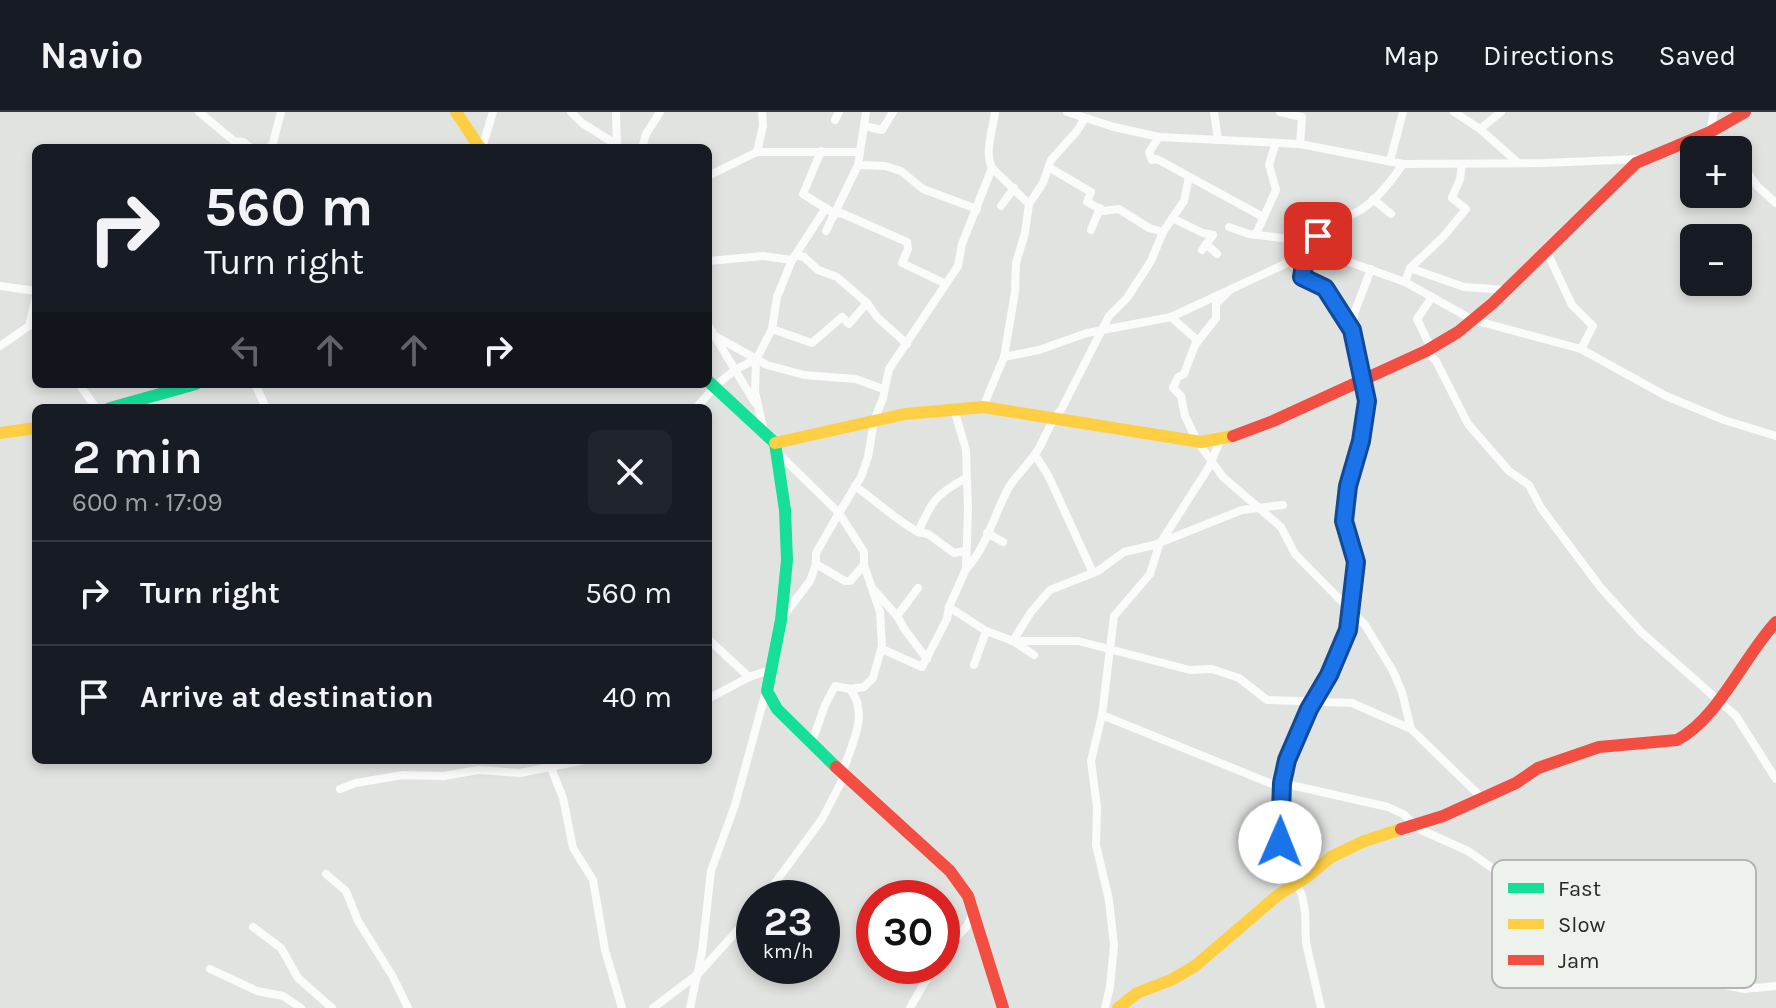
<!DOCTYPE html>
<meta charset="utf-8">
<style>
body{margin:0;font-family:Karla,sans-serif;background:#20242c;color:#f1f3f6;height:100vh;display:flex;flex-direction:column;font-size:30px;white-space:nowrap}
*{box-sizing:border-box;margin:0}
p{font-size:26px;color:#9ea1a6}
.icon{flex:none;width:44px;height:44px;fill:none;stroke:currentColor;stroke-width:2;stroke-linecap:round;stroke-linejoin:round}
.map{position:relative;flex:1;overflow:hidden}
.sheet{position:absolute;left:32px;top:292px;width:680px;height:360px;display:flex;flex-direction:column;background:#171b24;border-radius:12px;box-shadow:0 4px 12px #0003}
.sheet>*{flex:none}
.guide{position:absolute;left:32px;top:32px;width:680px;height:244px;border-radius:12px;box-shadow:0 4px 12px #0003;background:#171b24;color:#f1f3f6;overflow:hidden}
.fabs{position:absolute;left:1680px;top:24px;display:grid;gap:16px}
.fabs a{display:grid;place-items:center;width:72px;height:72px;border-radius:12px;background:#171b24;box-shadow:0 4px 12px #0003;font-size:40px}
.speed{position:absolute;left:736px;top:768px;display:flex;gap:16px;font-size:40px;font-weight:700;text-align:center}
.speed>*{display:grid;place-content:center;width:104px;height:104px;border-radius:50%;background:#171b24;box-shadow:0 4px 12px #0003;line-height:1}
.speed small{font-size:20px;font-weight:400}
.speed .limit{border:12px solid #d22;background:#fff;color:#111}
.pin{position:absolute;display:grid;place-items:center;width:68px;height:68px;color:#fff;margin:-34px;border-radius:16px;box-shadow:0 4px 12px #0006}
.me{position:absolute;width:88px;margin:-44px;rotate:1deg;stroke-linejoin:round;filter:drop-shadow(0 0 6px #0008)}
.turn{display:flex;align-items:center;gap:28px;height:168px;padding:0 40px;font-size:36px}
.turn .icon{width:104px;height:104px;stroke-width:2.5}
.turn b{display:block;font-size:56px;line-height:68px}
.lanes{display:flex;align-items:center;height:76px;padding:0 40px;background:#0003;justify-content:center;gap:40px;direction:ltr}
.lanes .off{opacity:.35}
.round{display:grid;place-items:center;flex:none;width:84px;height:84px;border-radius:12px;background:#20242c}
.head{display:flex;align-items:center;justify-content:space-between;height:136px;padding:0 40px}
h1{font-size:48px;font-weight:600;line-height:60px}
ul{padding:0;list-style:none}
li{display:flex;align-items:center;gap:24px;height:104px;padding:0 40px;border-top:2px solid #363941}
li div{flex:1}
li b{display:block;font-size:30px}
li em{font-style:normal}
header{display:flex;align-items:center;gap:48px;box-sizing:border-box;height:112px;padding:0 40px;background:#171b24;border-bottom:2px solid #363941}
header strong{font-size:38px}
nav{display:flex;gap:44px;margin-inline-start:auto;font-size:28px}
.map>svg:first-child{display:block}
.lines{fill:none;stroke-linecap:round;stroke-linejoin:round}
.street{stroke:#fafbfa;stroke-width:8}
.fast{stroke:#16e098;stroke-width:12}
.slow{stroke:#ffcf43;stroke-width:12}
.jam{stroke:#f24e42;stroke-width:12}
.route-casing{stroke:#114b97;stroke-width:20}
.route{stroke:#1a73e8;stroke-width:14}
.key{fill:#edf2ed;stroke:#b2b6b2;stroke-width:2}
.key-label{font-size:22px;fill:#272927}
</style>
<header>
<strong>Navio</strong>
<nav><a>Map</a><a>Directions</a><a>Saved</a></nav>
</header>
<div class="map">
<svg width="1776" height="896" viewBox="0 0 1776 896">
<rect width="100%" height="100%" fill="#e1e3e1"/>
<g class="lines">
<g class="street">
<path d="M199,0L234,29L243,30L251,36"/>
<path d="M571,0L582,11L617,33"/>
<path d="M616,0L617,35"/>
<path d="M1067,0L1114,15L1159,25L1300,32L1403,52L1544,51L1640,47"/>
<path d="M1214,0L1218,28"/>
<path d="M1280,0L1302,5L1300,32"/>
<path d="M1454,0L1480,17L1516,49"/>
<path d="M835,8L839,0"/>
<path d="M865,14L882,18L893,0"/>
<path d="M1480,17L1501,0"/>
<path d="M1710,19L1714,0"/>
<path d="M1705,22L1719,27L1730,38"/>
<path d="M1159,25L1149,40L1152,48L1157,47L1263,105"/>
<path d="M269,36L273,31L281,0"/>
<path d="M482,36L493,0"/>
<path d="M642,36L646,22L660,0"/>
<path d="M821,39L803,82L835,102L841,101L907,130L908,137L902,151L944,171"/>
<path d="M757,40L763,14L762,0"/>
<path d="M1738,47L1757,74L1776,91"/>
<path d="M1390,49L1403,0"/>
<path d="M858,53L885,54L901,59L923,77L977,97"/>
<path d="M1050,56L1091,80L1087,90L1104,99L1119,97L1149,116L1163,120"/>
<path d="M708,64L757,40H860"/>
<path d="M1373,87L1391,102"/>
<path d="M1029,92L1043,71L1051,48L1077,19L1085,6"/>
<path d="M1001,94L1014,76"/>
<path d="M1172,106L1203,121L1213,123L1202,138"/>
<path d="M1229,115L1249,122L1282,126L1405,170L1473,208L1581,237L1666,284L1724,308L1776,324"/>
<path d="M1091,118L1100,96"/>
<path d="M826,119L858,53L866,0"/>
<path d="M1256,122L1276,78L1269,53L1275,33"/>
<path d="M1206,132L1217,142"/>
<path d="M1307,136L1302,165L1325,176L1352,218"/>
<path d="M1546,138L1572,193L1593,214L1581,237"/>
<path d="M796,143L804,145L818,158L837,165L867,191L877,205L907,232"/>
<path d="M708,149L763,144L792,148"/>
<path d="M1410,156L1464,175L1505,178"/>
<path d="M1405,170L1410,156L1443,125L1466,97L1452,86L1460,67L1462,52"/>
<path d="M0,174L36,179"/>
<path d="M1231,177L1216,192V206L1195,233L1184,262L1178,265L1173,276L1181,284L1185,304L1197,329L1223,365L1281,415L1295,442L1365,513L1393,559L1402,580L1411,617L1483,687"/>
<path d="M1171,205L1198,229"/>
<path d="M708,213L755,291"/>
<path d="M772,217L812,231L842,205L849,212L867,191"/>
<path d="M708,220L767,253L804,263L856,267L883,277"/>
<path d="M0,234L29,214L36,185"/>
<path d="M1431,236L1417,207L1432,185"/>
<path d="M1426,239L1436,249L1468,312L1509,359L1529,373L1541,396L1601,476L1641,520L1736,604L1776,667"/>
<path d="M1004,245L1039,238L1087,221L1171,205L1285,152L1342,105C1367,102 1390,71 1403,52"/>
<path d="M79,272L96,296"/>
<path d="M255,272L266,296"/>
<path d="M983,295L1004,245L1015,180L1016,151L1025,121L1029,92L992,56"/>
<path d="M696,296C713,276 730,257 756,248"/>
<path d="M764,320L755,280L756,248L772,217L777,185L792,148L826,96"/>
<path d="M777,340L839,401L816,441V452L810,469L781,507"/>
<path d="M1035,343L1048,363L1093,461"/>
<path d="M855,374C878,390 893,406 918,420C932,389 935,383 966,366"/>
<path d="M918,420L928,422L954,441L965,439"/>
<path d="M987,421L1003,430"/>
<path d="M816,452L845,469H850L864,453"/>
<path d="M966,457C987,435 994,402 1009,375C1018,361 1031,350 1039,336C1047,322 1050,309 1061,298L1109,204L1127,186L1151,149L1163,120L1184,89L1189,65"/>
<path d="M874,478L897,504L905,518L927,547"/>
<path d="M949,495L986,519L1013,529L1034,543"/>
<path d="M897,504L918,476"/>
<path d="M708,527L749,565"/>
<path d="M1013,529H1078L1190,558L1212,557L1239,566L1267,588L1352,591L1411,617"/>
<path d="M1013,529L1031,500L1050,478L1098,459L1124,440L1154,433L1242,398L1283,393"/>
<path d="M882,537L922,555L947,507L949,495L966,457L968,397L966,338L954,297"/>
<path d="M974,553L986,519"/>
<path d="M708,587L749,565L770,558"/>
<path d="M1102,603L1277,674L1282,671L1388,695L1403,702L1421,718L1468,739L1495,758L1573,793L1636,836L1671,855L1721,872L1744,877L1776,874"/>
<path d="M811,633L825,593L835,574L850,577L864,575L873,566L882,534L880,500L864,453V440L839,401L861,365L868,345L874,309L883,286L889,257L958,154L962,132L992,56C984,40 993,17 995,0"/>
<path d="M548,648L563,686L573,736L593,768L605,838L622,896"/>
<path d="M843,659C851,633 870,602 850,577"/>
<path d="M340,677L356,671L403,663L444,664L478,658L520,661L585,648"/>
<path d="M326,762L346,779L358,809L393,865L408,896"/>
<path d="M764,786L822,707L845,663"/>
<path d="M253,815L281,836L298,866L332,896"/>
<path d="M942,842L967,814L973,800"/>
<path d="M210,857L257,879L283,884L301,896"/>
<path d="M653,896L698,862L754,800"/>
<path d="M690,896L702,840L711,759L735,693L766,579"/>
<path d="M910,896L934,854"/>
<path d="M1105,896L1110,875L1114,834L1109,788L1096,733L1097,695L1091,649L1102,603L1114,504L1150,462L1159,433L1209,355L1221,326"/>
<path d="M1321,896L1306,831L1305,800L1302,783L1282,745L1280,702L1282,671L1287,648L1309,597L1329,563L1348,518L1356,450L1344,409L1348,374L1361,329L1367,289L1352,218L1355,199L1371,157"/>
</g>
<g class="fast">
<path d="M708,269L775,331L785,398L787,448L781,508L767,579L777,597L836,655"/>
<path d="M110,296L196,272"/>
</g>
<g class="slow">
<path d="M456,0L480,36"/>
<path d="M0,321L36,316"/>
<path d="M775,331L905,302L983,295L1201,330L1233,324"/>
<path d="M1118,896L1137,881L1171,868L1195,854L1278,783L1307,765L1331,745L1362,730L1401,717"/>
</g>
<g class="jam">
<path d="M1233,324L1273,309L1426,239L1458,220L1493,191L1636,51L1710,20L1745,0"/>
<path d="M836,655L950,759L968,784L1003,896"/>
<path d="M1401,717L1443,704L1516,671L1538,656L1599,635L1677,628C1718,607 1744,544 1776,510"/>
</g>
</g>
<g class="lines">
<defs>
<path id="route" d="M1280,730L1282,671L1287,648L1309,597L1329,563L1348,518L1356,450L1344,409L1348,374L1361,329L1367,289L1352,218L1325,176L1302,165L1307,135L1318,124"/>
</defs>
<use href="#route" class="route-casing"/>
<use href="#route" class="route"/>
</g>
<rect x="1492" y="748" width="264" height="128" rx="12" class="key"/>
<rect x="1508" y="771" width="36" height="10" fill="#16e098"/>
<rect x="1508" y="807" width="36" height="10" fill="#ffcf43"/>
<rect x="1508" y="843" width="36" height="10" fill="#f24e42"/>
<g class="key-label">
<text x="1558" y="784">Fast</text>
<text x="1558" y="820">Slow</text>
<text x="1558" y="856">Jam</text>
</g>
</svg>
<div class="fabs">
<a>+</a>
<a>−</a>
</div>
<div class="speed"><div>23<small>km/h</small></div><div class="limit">30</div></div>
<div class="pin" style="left:1318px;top:124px;background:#d93025"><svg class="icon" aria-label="arrive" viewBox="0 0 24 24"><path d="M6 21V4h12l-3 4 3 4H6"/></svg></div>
<svg class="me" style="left:1280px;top:730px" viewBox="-20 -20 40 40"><circle r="19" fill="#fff"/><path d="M0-13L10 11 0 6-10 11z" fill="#1a73e8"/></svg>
<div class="guide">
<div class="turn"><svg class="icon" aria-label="right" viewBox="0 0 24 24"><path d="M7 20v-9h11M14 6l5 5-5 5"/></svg><div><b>560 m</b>Turn right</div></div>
<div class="lanes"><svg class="icon off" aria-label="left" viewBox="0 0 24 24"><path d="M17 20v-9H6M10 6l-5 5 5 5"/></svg><svg class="icon off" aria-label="ahead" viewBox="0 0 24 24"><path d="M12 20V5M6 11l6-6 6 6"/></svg><svg class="icon off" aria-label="ahead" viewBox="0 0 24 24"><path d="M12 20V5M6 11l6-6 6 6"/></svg><svg class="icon" aria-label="right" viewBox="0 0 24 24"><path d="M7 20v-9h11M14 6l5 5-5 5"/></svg></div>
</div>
<section class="sheet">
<div class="head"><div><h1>2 min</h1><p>600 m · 17:09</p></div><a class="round"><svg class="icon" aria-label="close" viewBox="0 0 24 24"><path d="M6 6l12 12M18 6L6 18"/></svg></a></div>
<ul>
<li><svg class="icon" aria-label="right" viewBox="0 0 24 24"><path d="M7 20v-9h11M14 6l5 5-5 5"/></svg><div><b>Turn right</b></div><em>560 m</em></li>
<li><svg class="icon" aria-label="arrive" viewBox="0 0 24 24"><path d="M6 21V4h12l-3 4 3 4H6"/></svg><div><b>Arrive at destination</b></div><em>40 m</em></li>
</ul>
</section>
</div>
